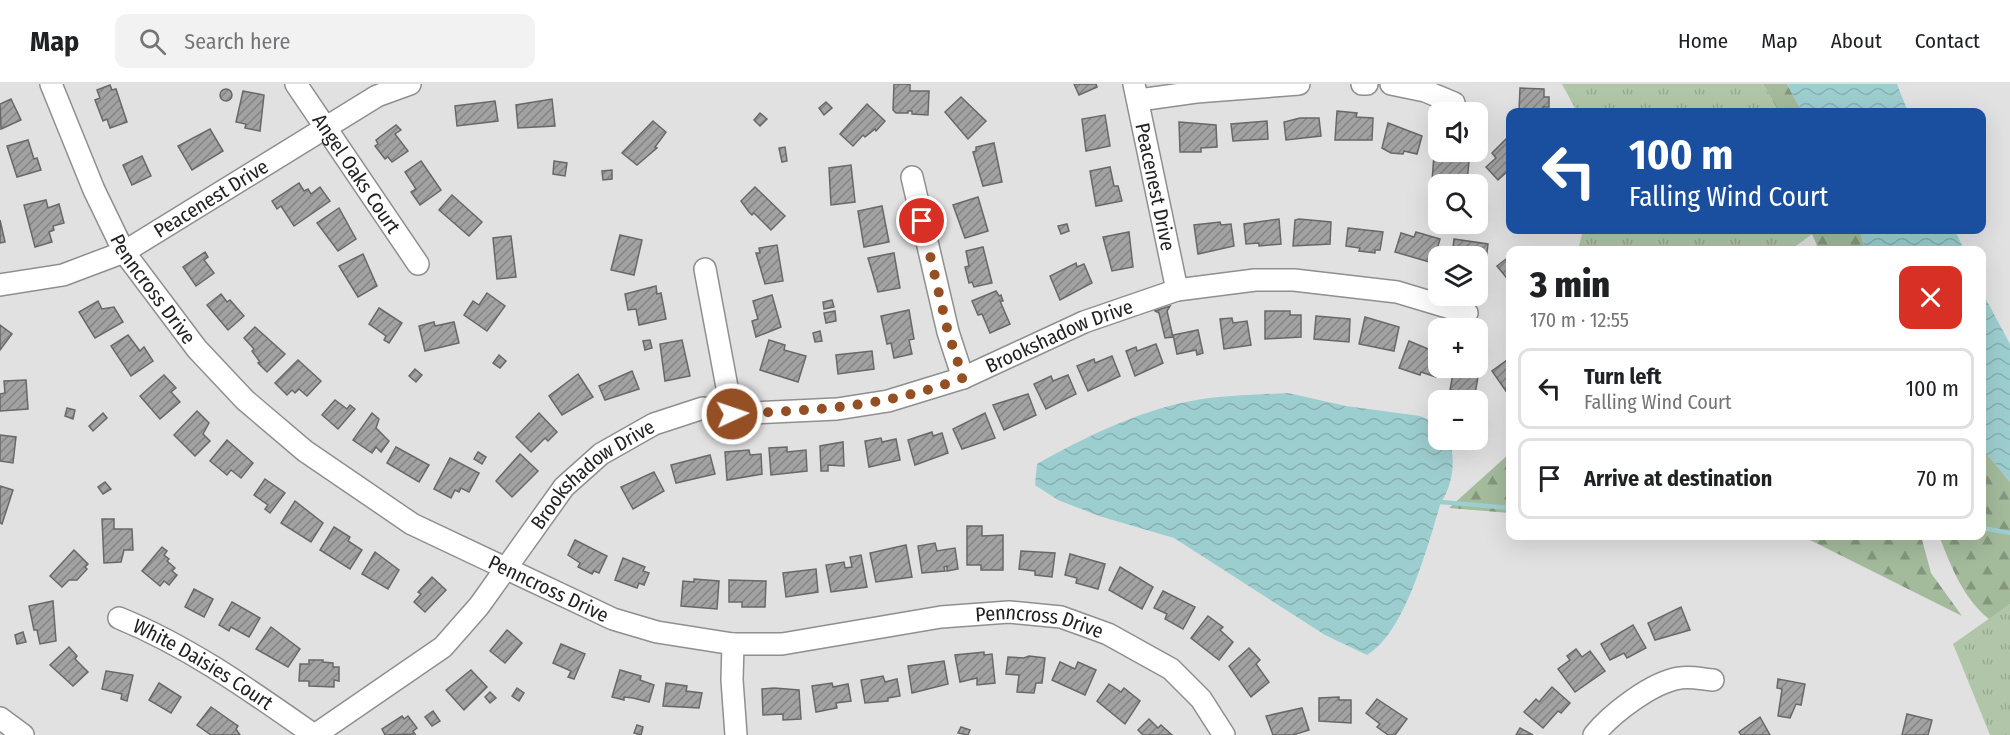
<!DOCTYPE html>
<meta charset="utf-8">
<style>
body{margin:0;font-family:"Fira Sans Condensed",sans-serif;background:#f2f2f2;color:#202124;height:100vh;display:flex;flex-direction:column;font-size:22px;white-space:nowrap}
*{box-sizing:border-box;margin:0}
p{font-size:20px;color:#757577}
.icon{flex:none;width:33px;height:33px;fill:none;stroke:currentColor;stroke-width:2;stroke-linecap:round;stroke-linejoin:round}
.map{position:relative;flex:1;overflow:hidden}
.panel{position:absolute;left:1506px;top:162px;width:480px;height:294px;display:flex;flex-direction:column;background:#fff;border-radius:12px;box-shadow:0 6px 24px #0002}
.panel>*{flex:none}
.hud{position:absolute;left:1506px;top:24px;width:480px;height:126px;border-radius:12px;box-shadow:0 6px 24px #0002;background:#1a4fa0;color:#fff;overflow:hidden}
.controls{position:absolute;left:1428px;top:18px;display:grid;gap:12px}
.controls a{display:grid;place-items:center;width:60px;height:60px;border-radius:12px;background:#fff;box-shadow:0 6px 24px #0002;font-size:30px}
.pin{position:absolute;display:grid;place-items:center;width:51px;height:51px;color:#fff;margin:-26px;border:3px solid #fff;border-radius:50%;box-shadow:0 2px 6px #0007}
.me{position:absolute;width:66px;margin:-33px;rotate:87deg;stroke-linejoin:round;filter:drop-shadow(0 0 4px #0008)}
.turn{display:flex;align-items:center;gap:21px;height:126px;padding:0 24px;font-size:27px}
.turn .icon{width:78px;height:78px;stroke-width:2.5}
.turn b{display:block;font-size:42px;line-height:51px}
.round{display:grid;place-items:center;flex:none;width:63px;height:63px;border-radius:12px;background:#f2f2f2}
.summary{display:flex;align-items:center;justify-content:space-between;height:102px;padding:0 24px}
h1{font-size:36px;font-weight:800;line-height:45px}
ul{padding:0;list-style:none}
li{display:flex;align-items:center;gap:18px;height:81px;margin:0 12px 9px;padding:0 12px;border:3px solid #e0e0e0;border-radius:12px}
li div{flex:1}
li b{display:block;font-size:22px}
li em{font-style:normal}
header{display:flex;align-items:center;gap:36px;box-sizing:border-box;height:84px;padding:0 30px;background:#fff;border-bottom:2px solid #e0e0e0}
header strong{font-size:28px}
nav{display:flex;gap:33px;margin-inline-start:auto;font-size:21px}
.search{width:420px;height:54px;background:#f2f2f2;display:flex;align-items:center;gap:15px;box-sizing:border-box;padding:0 21px;border-radius:12px;color:#757577;font-size:22px}
.map>svg:first-child{display:block}
.grass{fill:url(#grass-tufts)}
.forest{fill:url(#forest-firs)}
.water{fill:url(#water-waves)}
.lines{fill:none;stroke-linecap:round;stroke-linejoin:round}
.stream{stroke:#9dcecf;stroke-width:4.5}
.building{fill:url(#building-hatch);stroke:#696868;stroke-width:1.5}
.minor-casing{stroke:#8f8f90;stroke-width:24}
.minor{stroke:#fff;stroke-width:21}
.route{stroke:#944f24;stroke-width:10;stroke-dasharray:0 18}
.labels{text-anchor:middle;dominant-baseline:central;stroke-width:4.5;stroke-linejoin:round;paint-order:stroke}
.street-label{font-size:20px;fill:#212121;stroke:#fff}
</style>
<header>
<strong>Map</strong>
<div class="search"><svg class="icon" aria-label="search" viewBox="0 0 24 24"><circle cx="10" cy="10" r="6"/><path d="M15 15l6 6"/></svg>Search here</div>
<nav><a>Home</a><a>Map</a><a>About</a><a>Contact</a></nav>
</header>
<div class="map">
<svg width="2010" height="651" viewBox="0 0 2010 651">
<defs>
<pattern id="grass-tufts" width="24" height="20" patternUnits="userSpaceOnUse" patternTransform="scale(1.5)"><rect width="24" height="20" fill="#b1c6a9"/><path d="M3 7l-1-3M5 7V3M7 7l1-3M15 17l-1-3M17 17v-4M19 17l1-3" fill="none" stroke="#98aa91"/></pattern>
<pattern id="forest-firs" width="22" height="20" patternUnits="userSpaceOnUse" patternTransform="scale(1.5)"><rect width="22" height="20" fill="#a3ba9b"/><path d="M5 1l3.5 6h-7zM16 11l3.5 6h-7z" fill="#84977e"/></pattern>
<pattern id="water-waves" width="16" height="10" patternUnits="userSpaceOnUse" patternTransform="scale(1.5)"><rect width="16" height="10" fill="#9dcecf"/><path d="M0 5q4-4 8 0t8 0" fill="none" stroke="#87b1b1"/></pattern>
<pattern id="building-hatch" width="6" height="6" patternUnits="userSpaceOnUse" patternTransform="scale(1.5)"><rect width="6" height="6" fill="#a3a2a3"/><path d="M-1 1l2-2M0 6l6-6M5 7l2-2" fill="none" stroke="#848484"/></pattern>
</defs>
<rect width="100%" height="100%" fill="#e1e1e2"/>
<g class="grass">
<path d="M1562,0H1763L1779,28H1577Z"/>
<path d="M1583,146H1818L1790,166H1578Z"/>
<path d="M2010,520V651H1990L1953,560Z"/>
</g>
<g class="forest">
<path d="M1763,0H1787L1802,28H1779Z"/>
<path d="M1818,146H1860L1865,166H1819L1812,150Z"/>
<path d="M1982,364L2010,398V520L1989,535C1963,514 1951,482 1939,452H1982Z"/>
<path d="M1510,369V429L1449,424Z"/>
<path d="M1802,452H1921L1931,489L1962,532Z"/>
</g>
<g class="water">
<path d="M1787,0H1897L1908,28H1802Z"/>
<path d="M1860,146H1955L1964,166H1865Z"/>
<path d="M1982,208L2010,260V398L1982,364Z"/>
<path d="M1288,309L1346,322L1420,332L1438,340V356H1449C1456,375 1453,401 1441,418C1428,460 1406,548 1367,571L1325,551L1174,454L1099,432L1058,416L1035,401L1037,380C1083,354 1138,327 1191,317C1223,311 1255,311 1288,309Z"/>
</g>
<g class="lines">
<g class="stream">
<path d="M1441,418L1510,424"/>
<path d="M1982,444L2010,449"/>
</g>
</g>
<g class="building">
<path d="M894,0H910V7H929L928,31L912,30V27H908V29H896L893,26Z"/>
<path d="M1074,0H1096L1097,3L1079,11Z"/>
<path d="M110,1L112,6L116,5L127,38L110,44L107,35L103,37L95,16L100,14L97,6Z"/>
<path d="M1520,4L1544,5V13H1549V23H1543V28H1517L1519,27Z"/>
<circle cx="226" cy="11" r="6"/>
<path d="M243,7L264,11L260,47L245,44L246,40L236,38Z"/>
<path d="M961,13L986,37L968,55L945,28Z"/>
<path d="M11,15L21,36L1,45L0,20Z"/>
<path d="M552,15L555,42L518,44L516,21Z"/>
<path d="M495,17L498,37L457,42L455,22Z"/>
<path d="M826,18L832,24L824,31L819,24Z"/>
<path d="M867,20L885,37L876,47L875,45L865,53L863,51L853,62L840,50Z"/>
<path d="M1337,27L1357,29L1356,33L1373,34L1372,56H1335Z"/>
<path d="M760,29L767,35L760,42L754,36Z"/>
<path d="M1105,31L1110,62L1086,67L1082,35Z"/>
<path d="M1300,34H1319L1321,52L1286,56L1284,38Z"/>
<path d="M653,37L666,48L655,63L657,64L637,81L622,69Z"/>
<path d="M1267,37L1268,55L1233,57L1231,40Z"/>
<path d="M1179,38L1216,41L1217,63L1201,64V68H1180Z"/>
<path d="M1388,39L1422,52L1417,70L1404,67L1403,70L1391,69L1382,64Z"/>
<path d="M396,41L401,46L395,50L408,67L392,78L388,73L385,75L375,62L378,60L376,56Z"/>
<path d="M210,45L223,67L192,86L178,62Z"/>
<path d="M1510,51V87L1509,86L1498,96L1486,83L1496,74L1492,69Z"/>
<path d="M28,56L34,75L37,74L41,86L17,93L7,62Z"/>
<path d="M994,59L1002,98L983,102L973,68L976,67V63Z"/>
<path d="M785,63L787,77L782,78L779,64Z"/>
<path d="M1434,71L1469,77L1467,98L1432,97Z"/>
<path d="M142,72L151,92L132,101L123,81Z"/>
<path d="M421,77L441,106L420,121L411,108L416,105L405,88Z"/>
<path d="M554,77L567,79L565,92L553,90Z"/>
<path d="M851,81L855,118L831,121L829,84Z"/>
<path d="M1110,83L1114,102H1118L1122,117L1096,122L1090,87Z"/>
<path d="M612,86V95L603,96L602,87Z"/>
<path d="M299,99L304,107L308,105L311,110L320,103L330,117L294,142L281,122L277,125L272,117Z"/>
<path d="M755,103L785,132L771,146L754,129L752,131L749,128L741,117Z"/>
<path d="M452,111L482,138L469,152L439,126Z"/>
<path d="M978,113L988,147L965,154L953,121Z"/>
<path d="M46,116L48,124L59,120L64,139L53,142L54,146L49,148L52,158L35,163L24,121Z"/>
<path d="M882,122L889,158L864,163L858,127Z"/>
<path d="M339,124L356,155L338,167L317,139Z"/>
<path d="M1279,135L1281,160L1259,162V159L1246,160L1244,140Z"/>
<path d="M1299,135L1331,138L1330,160L1293,162L1295,136Z"/>
<path d="M0,136L5,158L0,159Z"/>
<path d="M1220,138L1221,141L1231,140L1234,162L1198,170L1194,141Z"/>
<path d="M1067,140L1069,147L1061,150L1058,142Z"/>
<path d="M1348,144L1383,148L1380,166H1375V169L1359,167L1360,164L1346,162Z"/>
<path d="M1129,148L1133,183L1112,187L1103,153Z"/>
<path d="M1416,148L1440,155L1433,179L1395,168L1401,149L1414,153Z"/>
<path d="M620,151L642,156L634,191L611,186Z"/>
<path d="M511,152L516,193L497,195L493,154Z"/>
<path d="M1454,155L1488,160L1485,185L1478,184V172H1452Z"/>
<path d="M777,161L783,197L765,200L756,169H760L759,164Z"/>
<path d="M983,163L992,199L974,203L972,198L969,199L965,183L969,182L966,167Z"/>
<path d="M205,168L208,173L204,176L214,189L196,202L183,183Z"/>
<path d="M894,169L900,204L878,208L868,174Z"/>
<path d="M363,170L377,202L358,213L339,182Z"/>
<path d="M1510,172V198L1497,182Z"/>
<path d="M1076,179L1077,183L1084,180L1092,199L1060,216L1050,192Z"/>
<path d="M656,202L657,210L661,209L666,235L639,241L636,225L628,226L625,210Z"/>
<path d="M996,207L999,212L1001,211L1003,217H1000L1010,240L990,249L982,230L978,231L972,217Z"/>
<path d="M487,209L505,222L487,247L464,231L473,217L479,221Z"/>
<path d="M221,210L227,218L230,216L244,232L228,246L207,221Z"/>
<path d="M772,211L781,243L756,253L752,237L758,235L753,217Z"/>
<path d="M832,216L834,223L824,225L823,218Z"/>
<path d="M98,217L102,225L114,223L123,238L95,254L79,228Z"/>
<path d="M1170,222L1167,227L1173,253L1165,254L1159,229L1155,227Z"/>
<path d="M379,224L402,239L389,259L384,256L386,252L369,240Z"/>
<path d="M909,226L914,255L909,256L912,270L894,274L891,259L887,260L881,232Z"/>
<path d="M835,227L836,237L826,239L824,229Z"/>
<path d="M1265,227H1290V231H1301V253L1265,255Z"/>
<path d="M1316,232L1350,235L1349,258L1314,255Z"/>
<path d="M1365,233L1399,243L1394,267L1359,260Z"/>
<path d="M1232,234L1233,239L1247,237L1251,261L1224,265L1220,235Z"/>
<path d="M434,238L435,242L454,238L459,259L425,267L419,242Z"/>
<path d="M0,241L12,250L0,266Z"/>
<path d="M255,243L285,270L267,288L258,279L260,278L252,267L254,265L244,254Z"/>
<path d="M1198,246L1203,269L1197,271L1196,266L1177,270L1173,251Z"/>
<path d="M820,247L822,257L815,258L813,249Z"/>
<path d="M128,251L140,267L144,263L153,277L131,292L111,262Z"/>
<path d="M650,256L652,264L645,266L643,257Z"/>
<path d="M682,256L690,292L665,297L660,260Z"/>
<path d="M769,256L785,261L784,266L806,272L798,298L760,286Z"/>
<path d="M1409,257L1438,269L1440,284L1436,293L1421,288L1420,291L1399,284Z"/>
<path d="M1156,260L1163,279L1135,292L1126,267L1136,263L1137,267Z"/>
<path d="M872,267L874,285L838,290L836,271Z"/>
<path d="M499,271L506,277L500,284L493,279Z"/>
<path d="M1112,272L1120,292L1088,307L1077,282L1094,275L1095,279Z"/>
<path d="M1510,274V309L1508,310L1492,287Z"/>
<path d="M298,276L321,297L307,312L299,305L295,309L292,306L287,311L275,299Z"/>
<path d="M1454,284H1471L1479,287L1475,310L1450,306Z"/>
<path d="M415,285L422,291L416,298L409,292Z"/>
<path d="M632,287L639,305L605,316L599,302Z"/>
<path d="M578,290L593,313L562,331L549,312Z"/>
<path d="M164,291L176,304L171,308L180,318L160,335L140,312Z"/>
<path d="M1068,291L1076,310L1046,325L1034,300L1051,292L1053,297Z"/>
<path d="M26,296L28,325L0,327V310L5,309L4,297Z"/>
<path d="M1028,310L1036,331L1004,346L993,321Z"/>
<path d="M335,316L347,325L350,321L355,325L338,345L322,331Z"/>
<path d="M67,324L75,326L73,335L65,332Z"/>
<path d="M197,327L209,339L203,350L210,357L195,372L174,351Z"/>
<path d="M103,329L107,334L93,347L89,342Z"/>
<path d="M372,329L379,335L376,344L389,357L381,368L376,363L372,369L353,356Z"/>
<path d="M539,329L557,348L548,357L545,354L531,368L516,353Z"/>
<path d="M985,329L995,354L962,365L953,345Z"/>
<path d="M932,348L933,352L942,349L948,369L915,381L908,356Z"/>
<path d="M0,351L16,353L13,379L0,377Z"/>
<path d="M881,354L882,358L896,355L900,376L869,383L865,357Z"/>
<path d="M227,356L253,379L241,394L231,386L227,391L210,377Z"/>
<path d="M843,358L844,382L828,381V387H821L820,362Z"/>
<path d="M396,363L429,381L419,398L387,379Z"/>
<path d="M787,363V368L806,366L807,387L771,391L769,364Z"/>
<path d="M749,366L750,371L761,370L762,390L727,396L725,368Z"/>
<path d="M478,368L486,373L482,380L474,375Z"/>
<path d="M520,370L538,387L512,413L496,397Z"/>
<path d="M710,371L715,390L676,399L671,381Z"/>
<path d="M450,374L479,389L469,408L461,404L459,408L455,406L451,414L434,405Z"/>
<path d="M654,388L664,407L633,425L621,403Z"/>
<path d="M265,395L285,409L270,429L265,425L268,421L254,411Z"/>
<path d="M105,398L111,405L103,410L98,403Z"/>
<path d="M0,402L13,406L2,440L0,439Z"/>
<path d="M295,417L323,439L311,458L281,439Z"/>
<path d="M102,435H114V445H132L133,466H124L121,478L104,479Z"/>
<path d="M967,442H982V452L1003,451V486H981V481H967Z"/>
<path d="M334,443L350,453L348,457L362,466L350,485L320,466Z"/>
<path d="M575,456L607,472L599,489L594,487L592,490L578,483L580,479L568,471Z"/>
<path d="M935,459L937,467L955,464L958,485L947,487V482L944,483L945,487L922,489L918,462Z"/>
<path d="M906,461L912,493L876,498L870,469Z"/>
<path d="M162,463L167,467L164,471L169,475L167,477L175,484L172,487L177,491L169,501L164,497L160,502L142,487Z"/>
<path d="M74,466L88,480L85,483L87,485L77,496H69L62,503L50,492Z"/>
<path d="M1021,467L1055,469L1052,493L1035,491V487L1019,485Z"/>
<path d="M375,468L399,486L388,505L362,490Z"/>
<path d="M1070,470L1105,480L1098,505L1076,499L1077,494L1065,491Z"/>
<path d="M861,471L867,503L831,508L826,481L844,478L845,484L852,483L850,473Z"/>
<path d="M623,474L645,483L643,487L649,489L644,501L639,499L637,504L615,496Z"/>
<path d="M1120,483L1153,503L1142,525L1109,506Z"/>
<path d="M816,485L818,508L786,513L783,489Z"/>
<path d="M432,493L446,506L425,528L414,518L421,510L418,508Z"/>
<path d="M694,495L719,497L717,525L681,522L683,497L694,498Z"/>
<path d="M729,496L766,497L765,523H742V518H729Z"/>
<path d="M194,505L213,515L204,533L185,523Z"/>
<path d="M1163,507L1195,523L1183,545L1165,535L1167,530L1154,524Z"/>
<path d="M53,517L56,557L40,560L37,546H34L29,522Z"/>
<path d="M232,518L260,534L249,553L231,543L229,547L219,541Z"/>
<path d="M1681,523L1690,546L1655,556L1648,539Z"/>
<path d="M1208,532L1223,543L1220,546L1233,558L1219,576L1191,554Z"/>
<path d="M1633,541L1646,564L1627,574L1624,569L1610,576L1601,560Z"/>
<path d="M271,543L300,565L288,583L256,565Z"/>
<path d="M507,546L522,559L505,579L490,567Z"/>
<path d="M23,548L26,558L17,560L15,551Z"/>
<path d="M561,560L585,570L574,595L568,593L571,587L553,579Z"/>
<path d="M69,563L77,572L75,575L88,588L73,602L50,581Z"/>
<path d="M1249,564L1260,576L1256,580L1269,598L1251,613L1229,582Z"/>
<path d="M1576,565L1582,573L1590,567L1605,587L1575,608L1558,585L1570,576L1567,572Z"/>
<path d="M984,568V571L992,570L995,599L977,601V594L960,598L955,571Z"/>
<path d="M1029,572L1045,574L1042,599H1036L1034,609L1017,608L1019,591L1006,590L1008,573L1024,574Z"/>
<path d="M309,576H323V578L333,579V583H339V597L334,596V603L309,602V597H299L300,580H309Z"/>
<path d="M944,577L948,600L912,609L908,582Z"/>
<path d="M1060,578L1075,585L1078,578L1096,586L1085,611L1052,596Z"/>
<path d="M471,586L487,603L464,626L446,606Z"/>
<path d="M620,586L641,592L640,596L654,601L649,618L633,614L624,613V616L612,613Z"/>
<path d="M106,587L133,591L127,617L121,615L122,610L102,605Z"/>
<path d="M883,592L885,598L897,595L900,612L888,614V617L865,619L861,596Z"/>
<path d="M1778,595L1805,600L1801,621L1796,620L1790,634L1778,632L1782,605L1777,604Z"/>
<path d="M159,599L181,613L171,629L149,616Z"/>
<path d="M666,599L687,602L686,607L702,609L699,624L663,622Z"/>
<path d="M832,599L833,603L848,600L851,617L836,619L837,624L816,628L812,602Z"/>
<path d="M1109,600L1121,608L1124,604L1140,617L1125,640L1097,617Z"/>
<path d="M1552,603L1570,619L1561,629L1558,627L1543,644L1524,628L1536,615L1539,618Z"/>
<path d="M517,604L524,609L519,617L512,612Z"/>
<path d="M774,604L799,606L801,635L783,636V630L763,631L762,605Z"/>
<path d="M490,608L496,614L490,619L485,613Z"/>
<path d="M1339,613V616H1351V639L1319,637V614Z"/>
<path d="M1377,615L1407,635L1395,651H1388L1377,643L1380,640L1366,629Z"/>
<path d="M211,623L238,642L236,645L240,651H211L197,641Z"/>
<path d="M1302,624L1309,646L1293,651H1273L1266,632Z"/>
<path d="M433,627L440,637L432,642L425,633Z"/>
<path d="M1907,630L1932,636L1928,651H1902Z"/>
<path d="M402,632L404,635L408,632L417,644L413,647L415,650L385,651L382,645Z"/>
<path d="M1760,633L1770,651H1741L1739,648Z"/>
<path d="M1149,635L1158,644L1161,641L1172,651H1143L1138,646Z"/>
<path d="M637,641L643,643L641,651L634,649Z"/>
<path d="M961,643L970,646L968,651L958,649Z"/>
<path d="M1520,644L1533,651H1516Z"/>
</g>
<g class="lines">
<defs>
<g id="minor">
<path id="s1" d="M51,0L94,106L124,168L197,265L245,316L305,367L412,440L613,535L657,548L733,560H782L941,533L1009,528L1061,533L1108,550L1171,585L1201,615L1224,651"/>
<path id="s2" d="M296,0L418,180"/>
<path id="s3" d="M1134,0L1177,206"/>
<path d="M1362,0H1367"/>
<path d="M1391,0L1425,7L1454,19"/>
<path d="M1139,16L1196,8L1299,0"/>
<path d="M912,93L948,248L963,294"/>
<path d="M705,185L732,330"/>
<path id="s4" d="M0,201L63,191L124,168L377,12L410,0"/>
<path id="s5" d="M119,534C190,563 251,607 314,651"/>
<path d="M733,560L732,596L736,651"/>
<path d="M0,634L23,651"/>
<path id="s6" d="M315,651L443,563L479,522L564,403L601,370L654,340L703,324L732,330L837,325L888,317L963,294L1084,238L1177,206L1255,196H1294L1397,208L1467,229"/>
<path d="M1594,651C1611,630 1652,598 1680,594C1690,592 1702,595 1713,596"/>
</g>
</defs>
<use href="#minor" class="minor-casing"/>
<use href="#minor" class="minor"/>
</g>
<g class="lines">
<path class="route" d="M732,330C816,326 883,324 963,294L948,248L922,137"/>
</g>
<g class="labels">
<g class="street-label">
<text stroke="none"><textPath href="#s2" startOffset="108">Angel Oaks Court</textPath></text>
<text stroke="none"><textPath href="#s3" startOffset="105">Peacenest Drive</textPath></text>
<text stroke="none"><textPath href="#s4" startOffset="231">Peacenest Drive</textPath></text>
<text stroke="none"><textPath href="#s1" startOffset="230">Penncross Drive</textPath></text>
<text stroke="none"><textPath href="#s6" startOffset="888">Brookshadow Drive</textPath></text>
<text stroke="none"><textPath href="#s6" startOffset="386">Brookshadow Drive</textPath></text>
<text stroke="none"><textPath href="#s1" startOffset="734">Penncross Drive</textPath></text>
<text stroke="none"><textPath href="#s1" startOffset="1238">Penncross Drive</textPath></text>
<text stroke="none"><textPath href="#s5" startOffset="96">White Daisies Court</textPath></text>
</g>
</g>
</svg>
<div class="controls">
<a><svg class="icon" aria-label="sound" viewBox="0 0 24 24"><path d="M4 9h4l5-4v14l-5-4H4zM17 9q2 3 0 6"/></svg></a>
<a><svg class="icon" aria-label="search" viewBox="0 0 24 24"><circle cx="10" cy="10" r="6"/><path d="M15 15l6 6"/></svg></a>
<a><svg class="icon" aria-label="layers" viewBox="0 0 24 24"><path d="M12 4l9 5-9 5-9-5zM3 14l9 5 9-5"/></svg></a>
<a>+</a>
<a>−</a>
</div>
<div class="pin" style="left:922px;top:137px;background:#d93025"><svg class="icon" aria-label="arrive" viewBox="0 0 24 24"><path d="M6 21V4h12l-3 4 3 4H6"/></svg></div>
<svg class="me" style="left:732px;top:330px" viewBox="-20 -20 40 40"><circle r="17" fill="#944f24" stroke="#fff" stroke-width="3"/><path d="M0-11L8 9 0 5-8 9z" fill="#fff"/></svg>
<div class="hud">
<div class="turn"><svg class="icon" aria-label="left" viewBox="0 0 24 24"><path d="M17 20v-9H6M10 6l-5 5 5 5"/></svg><div><b>100 m</b>Falling Wind Court</div></div>
</div>
<section class="panel">
<div class="summary"><div><h1>3 min</h1><p>170 m · 12:55</p></div><a class="round" style="background:#d93025;color:#fff"><svg class="icon" aria-label="close" viewBox="0 0 24 24"><path d="M6 6l12 12M18 6L6 18"/></svg></a></div>
<ul>
<li><svg class="icon" aria-label="left" viewBox="0 0 24 24"><path d="M17 20v-9H6M10 6l-5 5 5 5"/></svg><div><b>Turn left</b><p>Falling Wind Court</p></div><em>100 m</em></li>
<li><svg class="icon" aria-label="arrive" viewBox="0 0 24 24"><path d="M6 21V4h12l-3 4 3 4H6"/></svg><div><b>Arrive at destination</b></div><em>70 m</em></li>
</ul>
</section>
</div>
